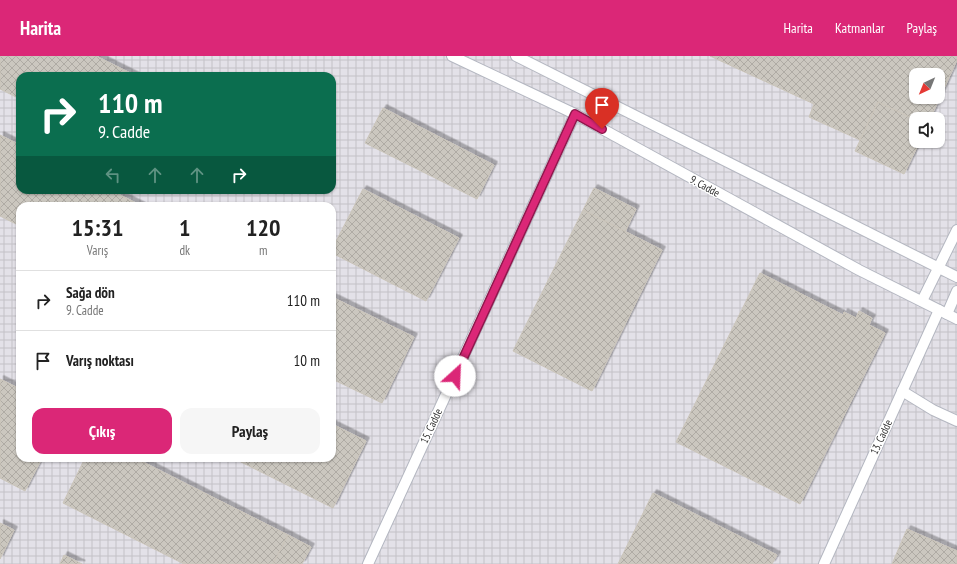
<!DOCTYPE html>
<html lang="tr">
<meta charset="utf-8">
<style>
body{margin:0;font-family:"PT Sans Narrow",sans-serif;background:#f6f6f6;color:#222;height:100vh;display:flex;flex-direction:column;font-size:15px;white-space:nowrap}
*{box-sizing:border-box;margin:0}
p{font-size:13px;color:#767676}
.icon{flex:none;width:22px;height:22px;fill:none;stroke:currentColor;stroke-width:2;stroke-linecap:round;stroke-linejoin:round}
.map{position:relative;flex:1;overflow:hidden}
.details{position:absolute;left:16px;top:146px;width:320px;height:260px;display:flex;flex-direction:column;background:#fff;border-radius:12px;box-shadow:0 1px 3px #0004}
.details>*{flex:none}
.top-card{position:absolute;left:16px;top:16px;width:320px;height:122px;border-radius:12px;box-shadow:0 1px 3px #0004;background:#0b6e4f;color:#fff;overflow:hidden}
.needle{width:26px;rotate:223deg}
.tools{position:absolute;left:909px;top:12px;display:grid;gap:8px}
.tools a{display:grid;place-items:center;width:36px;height:36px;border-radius:8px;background:#fff;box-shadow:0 1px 3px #0004;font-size:20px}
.pin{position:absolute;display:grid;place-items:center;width:34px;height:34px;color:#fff;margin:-41px -17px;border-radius:50% 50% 50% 0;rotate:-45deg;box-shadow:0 0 4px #0007}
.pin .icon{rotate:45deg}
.me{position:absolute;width:44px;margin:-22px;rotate:25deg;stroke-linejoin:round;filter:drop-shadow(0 0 3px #0008)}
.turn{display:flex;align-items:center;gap:14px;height:84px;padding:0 16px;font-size:18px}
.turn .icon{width:52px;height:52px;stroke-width:2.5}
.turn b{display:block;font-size:28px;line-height:34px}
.lanes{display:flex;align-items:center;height:38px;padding:0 16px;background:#0003;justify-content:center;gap:20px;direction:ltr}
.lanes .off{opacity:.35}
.eta{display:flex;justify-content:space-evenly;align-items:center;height:68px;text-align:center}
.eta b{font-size:24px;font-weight:700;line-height:28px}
.primary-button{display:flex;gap:8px;margin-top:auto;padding:8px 16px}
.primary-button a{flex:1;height:46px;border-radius:12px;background:#db2777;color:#fff;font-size:16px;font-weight:700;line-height:46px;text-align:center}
.primary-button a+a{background:#f6f6f6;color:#222}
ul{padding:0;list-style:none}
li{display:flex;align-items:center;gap:12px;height:60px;padding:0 16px;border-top:1px solid #e0e0e0}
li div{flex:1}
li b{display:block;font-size:15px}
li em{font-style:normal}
header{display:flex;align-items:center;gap:24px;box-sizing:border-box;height:56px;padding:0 20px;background:#db2777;color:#fff}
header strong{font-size:19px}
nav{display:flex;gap:22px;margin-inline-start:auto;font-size:14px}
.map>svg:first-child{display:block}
.industrial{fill:url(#industrial-grid);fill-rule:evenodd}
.building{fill:url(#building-cross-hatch);stroke:#cbc5ba;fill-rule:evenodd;filter:url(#shadow)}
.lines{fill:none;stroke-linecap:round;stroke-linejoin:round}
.lane-casing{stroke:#b4b7c1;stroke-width:12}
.lane{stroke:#fff;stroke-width:10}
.route-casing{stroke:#8e194d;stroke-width:10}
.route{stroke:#db2777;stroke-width:7}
.labels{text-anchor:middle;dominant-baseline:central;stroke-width:3;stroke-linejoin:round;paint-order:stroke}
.street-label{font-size:11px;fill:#2e2e2e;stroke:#fff}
</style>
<header>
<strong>Harita</strong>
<nav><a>Harita</a><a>Katmanlar</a><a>Paylaş</a></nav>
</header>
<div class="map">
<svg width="957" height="508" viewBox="0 0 957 508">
<defs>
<pattern id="industrial-grid" width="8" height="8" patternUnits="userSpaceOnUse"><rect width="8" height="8" fill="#e3e1e8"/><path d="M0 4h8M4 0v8" fill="none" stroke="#c3c1c7"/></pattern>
<pattern id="building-cross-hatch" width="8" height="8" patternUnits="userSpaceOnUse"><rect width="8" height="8" fill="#cbc7bf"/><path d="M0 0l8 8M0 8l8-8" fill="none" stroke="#afaba4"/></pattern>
<filter id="shadow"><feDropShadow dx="3.5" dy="-3.5" stdDeviation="0" flood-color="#0004"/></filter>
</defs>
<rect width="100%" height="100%" fill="#efe9e1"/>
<path class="industrial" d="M0,0H957V508H0ZM916,19H938V41H916ZM20,20H332V134H20ZM916,63H938V85H916ZM20,150H332V402H20Z"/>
<g class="building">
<path d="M0,0H96L136,20H20V43L0,33Z"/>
<path d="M710,0H957V4L930,63L916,64L878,46L860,84L809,61L814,48ZM916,19H938V41H916Z"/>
<path d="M878,46L916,64V85H920L904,118L855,95Z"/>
<path d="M383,52L494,109L477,143L365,87Z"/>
<path d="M0,79L20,89V134H110L142,150H20V170L0,160Z"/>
<path d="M594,132L636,153L625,176L583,154Z"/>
<path d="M363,133L459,182L426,245L332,197V193Z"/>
<path d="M583,154L662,194L592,335L513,295Z"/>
<path d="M760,217L843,259L844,256L856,262L859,255L872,262L869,269L885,277L800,448L676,386Z"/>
<path d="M332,241L414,281L382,347L332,323Z"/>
<path d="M0,323L20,333V402H42L25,435L0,422Z"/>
<path d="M332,368L366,385L333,452L233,402H332Z"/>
<path d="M85,402H135L288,479L273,508H184L63,447Z"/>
<path d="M653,437L777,499L772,508H618Z"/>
<path d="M0,467L14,474L0,503Z"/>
<path d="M907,473L957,495V508H892Z"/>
<path d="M288,479L311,491L302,508H273Z"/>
<path d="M64,499L82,508H60Z"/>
</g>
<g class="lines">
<defs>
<g id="lane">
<path d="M452,0L575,58L859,214L957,263"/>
<path d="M516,0L957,221"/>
<path d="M922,245L957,174"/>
<path d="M947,258L957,235"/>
<path d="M902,335L933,354L957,365"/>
<path d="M368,508L575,58"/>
<path d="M824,508L939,254"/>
</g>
</defs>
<use href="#lane" class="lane-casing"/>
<use href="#lane" class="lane"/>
</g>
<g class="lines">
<defs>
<path id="route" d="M455,320L575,58L602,73"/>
</defs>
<use href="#route" class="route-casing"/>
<use href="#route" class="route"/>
</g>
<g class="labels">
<g class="street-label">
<text transform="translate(705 130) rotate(29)">9. Cadde</text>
<text transform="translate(431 370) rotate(-65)">15. Cadde</text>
<text transform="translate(881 381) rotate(-65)">13. Cadde</text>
</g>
</g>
</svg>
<div class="tools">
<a><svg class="needle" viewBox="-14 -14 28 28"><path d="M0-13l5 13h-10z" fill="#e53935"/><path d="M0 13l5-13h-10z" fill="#767676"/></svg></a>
<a><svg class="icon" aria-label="sound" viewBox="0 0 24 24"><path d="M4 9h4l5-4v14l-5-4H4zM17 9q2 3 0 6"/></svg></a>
</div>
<div class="pin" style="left:602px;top:73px;background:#d93025"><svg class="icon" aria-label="arrive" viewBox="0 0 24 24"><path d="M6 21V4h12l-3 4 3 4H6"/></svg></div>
<svg class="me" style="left:455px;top:320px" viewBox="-20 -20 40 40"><circle r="19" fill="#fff"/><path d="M0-13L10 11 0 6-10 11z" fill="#db2777"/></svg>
<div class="top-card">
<div class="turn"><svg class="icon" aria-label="right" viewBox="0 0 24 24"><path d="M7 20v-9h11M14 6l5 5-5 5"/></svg><div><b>110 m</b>9. Cadde</div></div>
<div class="lanes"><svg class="icon off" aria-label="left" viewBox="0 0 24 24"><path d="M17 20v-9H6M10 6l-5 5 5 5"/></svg><svg class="icon off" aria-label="ahead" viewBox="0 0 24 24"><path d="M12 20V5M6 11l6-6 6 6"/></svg><svg class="icon off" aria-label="ahead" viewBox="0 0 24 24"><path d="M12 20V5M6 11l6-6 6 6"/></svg><svg class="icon" aria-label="right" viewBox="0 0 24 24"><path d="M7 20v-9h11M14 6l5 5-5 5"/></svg></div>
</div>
<section class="details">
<div class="eta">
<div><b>15:31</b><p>Varış</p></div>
<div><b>1</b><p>dk</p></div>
<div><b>120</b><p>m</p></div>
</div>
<ul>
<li><svg class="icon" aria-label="right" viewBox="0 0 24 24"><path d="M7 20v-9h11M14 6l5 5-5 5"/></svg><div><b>Sağa dön</b><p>9. Cadde</p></div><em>110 m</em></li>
<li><svg class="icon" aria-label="arrive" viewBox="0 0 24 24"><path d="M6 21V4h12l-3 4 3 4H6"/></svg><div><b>Varış noktası</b></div><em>10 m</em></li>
</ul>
<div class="primary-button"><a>Çıkış</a><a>Paylaş</a></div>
</section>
</div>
